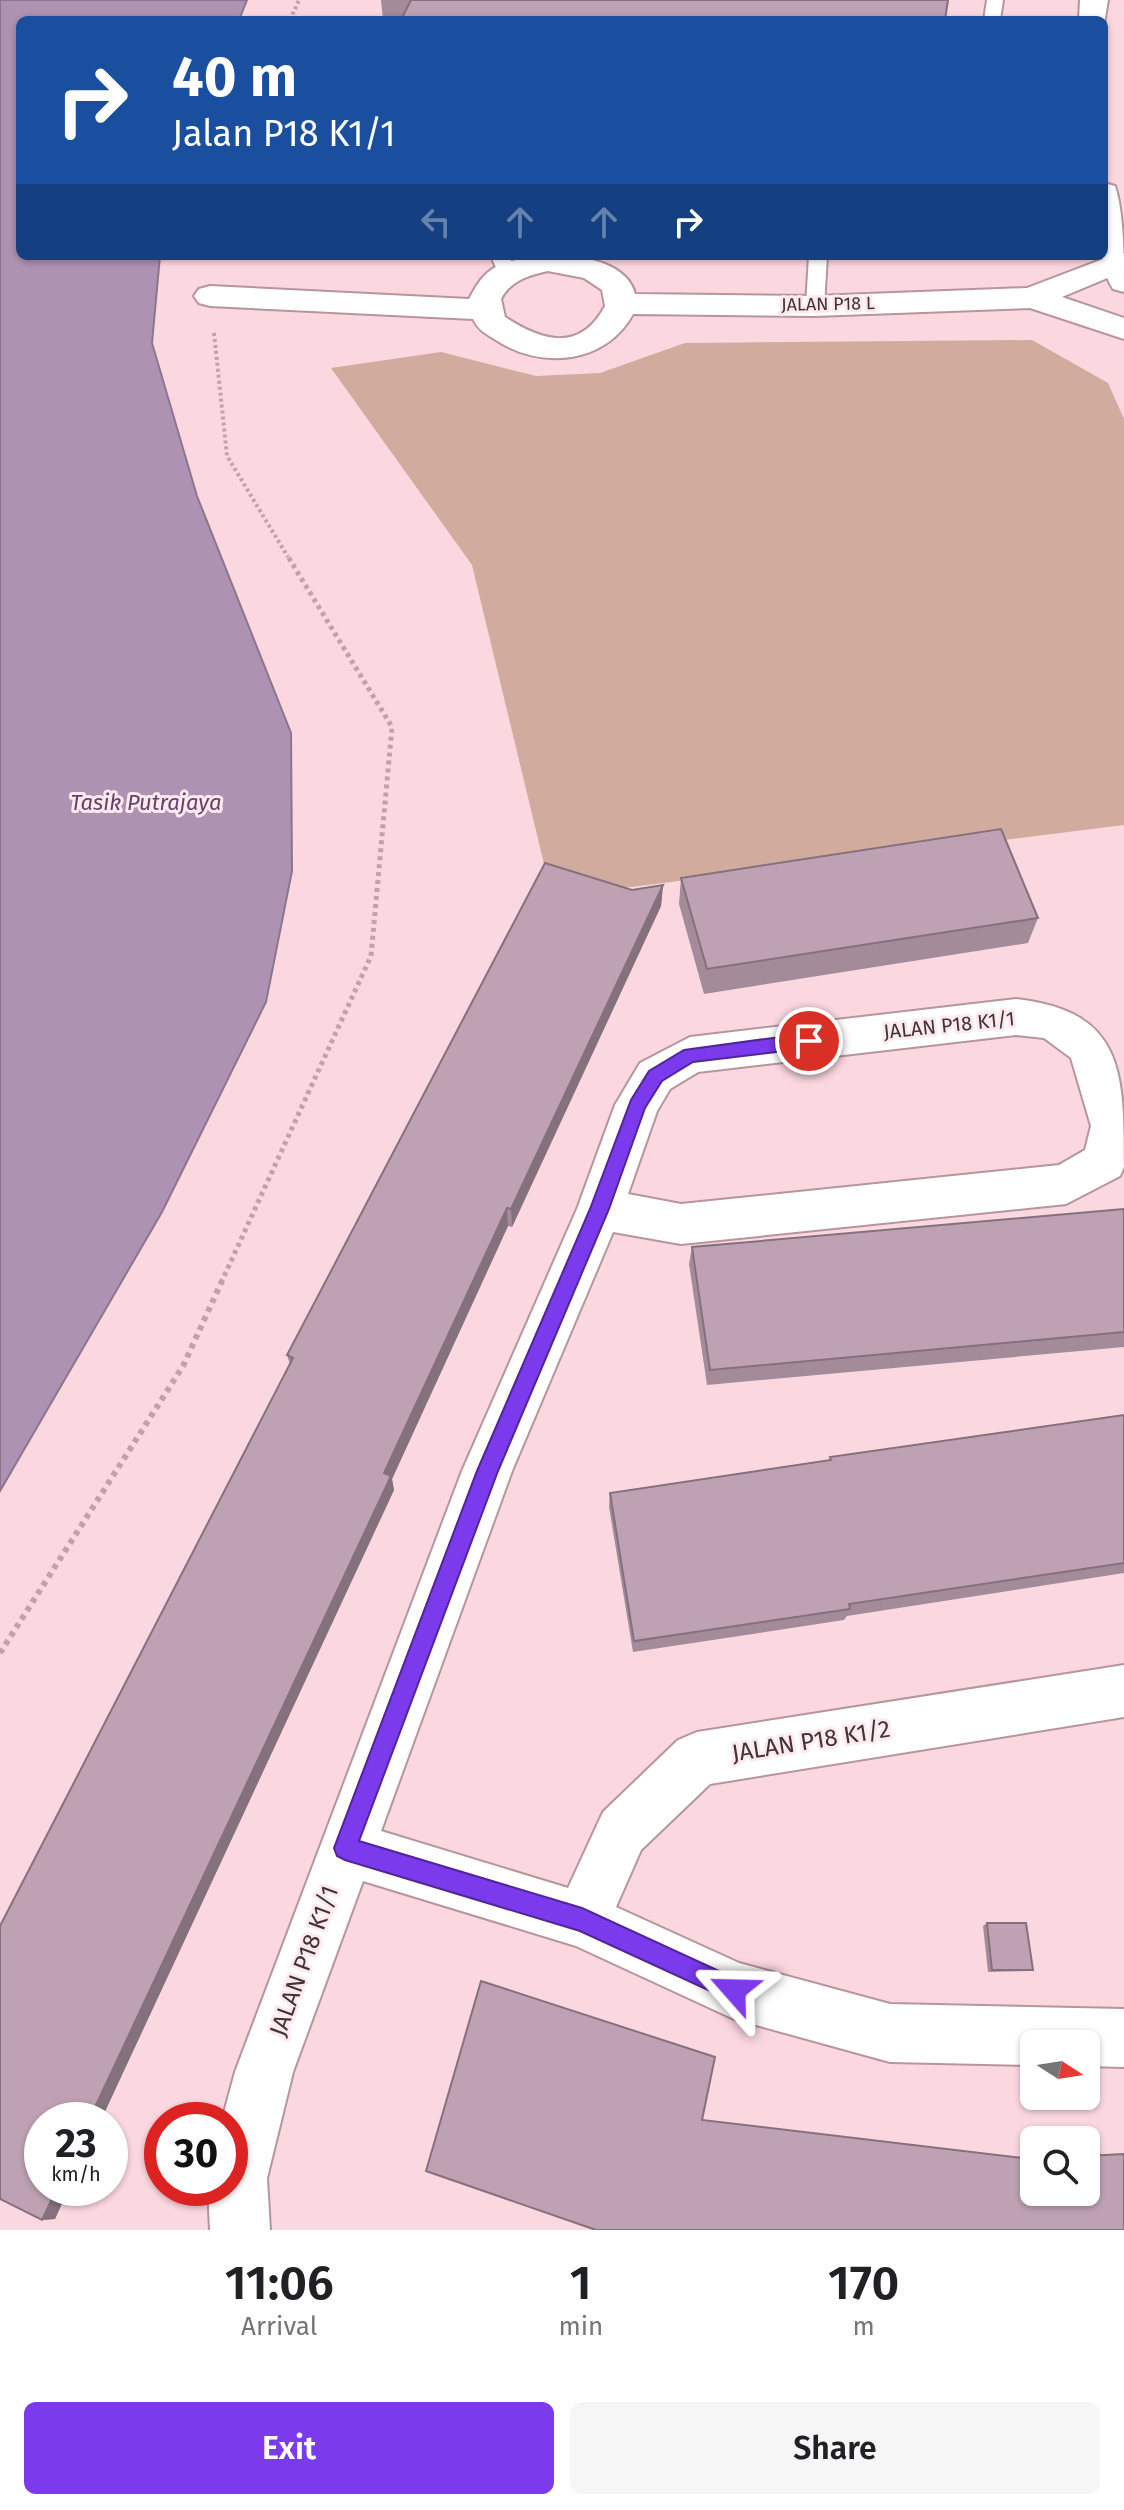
<!DOCTYPE html>
<style>
body{margin:0;font-family:"Fira Sans",sans-serif;background:#f6f6f6;color:#202124;height:100vh;display:flex;flex-direction:column;font-size:30px;white-space:nowrap}
*{box-sizing:border-box;margin:0}
p{font-size:26px;color:#757577}
.icon{flex:none;width:44px;height:44px;fill:none;stroke:currentColor;stroke-width:2;stroke-linecap:round;stroke-linejoin:round}
.map{position:relative;height:2230px;overflow:hidden}
.sheet{display:flex;flex-direction:column;background:#fff;flex:1}
.sheet>*{flex:none}
.banner{position:absolute;left:16px;top:16px;width:1092px;height:244px;border-radius:12px;box-shadow:0 2px 6px #0004;background:#1a4fa0;color:#fff;overflow:hidden}
.needle{width:52px;rotate:102deg}
.fabs{position:absolute;left:1020px;top:2030px;display:grid;gap:16px}
.fabs a{display:grid;place-items:center;width:80px;height:80px;border-radius:12px;background:#fff;box-shadow:0 2px 6px #0004;font-size:40px}
.speed{position:absolute;left:24px;top:2102px;display:flex;gap:16px;font-size:40px;font-weight:700;text-align:center}
.speed>*{display:grid;place-content:center;width:104px;height:104px;border-radius:50%;background:#fff;box-shadow:0 2px 6px #0004;line-height:1}
.speed small{font-size:20px;font-weight:400}
.speed .limit{border:12px solid #d22;background:#fff;color:#111}
.pin{position:absolute;display:grid;place-items:center;width:68px;height:68px;color:#fff;margin:-34px;border:4px solid #fff;border-radius:50%;box-shadow:0 2px 8px #0007}
.me{position:absolute;width:88px;margin:-44px;rotate:295deg;stroke-linejoin:round;filter:drop-shadow(0 0 6px #0008)}
.turn{display:flex;align-items:center;gap:28px;height:168px;padding:0 24px;font-size:36px}
.turn .icon{width:104px;height:104px;stroke-width:2.5}
.turn b{display:block;font-size:56px;line-height:68px}
.lanes{display:flex;align-items:center;height:76px;padding:0 24px;background:#0003;justify-content:center;gap:40px;direction:ltr}
.lanes .off{opacity:.35}
.eta{display:flex;justify-content:space-evenly;align-items:center;height:136px;text-align:center}
.eta b{font-size:48px;font-weight:600;line-height:56px}
.action{display:flex;gap:16px;margin-top:auto;padding:16px 24px}
.action a{flex:1;height:92px;border-radius:12px;background:#7c3aed;color:#fff;font-size:32px;font-weight:600;line-height:92px;text-align:center}
.action a+a{background:#f6f6f6;color:#202124}
.map>svg:first-child{display:block}
.green{fill:#d1ab9d}
.water{fill:#ad92b2;stroke:#8c768d;stroke-width:2}
.lines{fill:none;stroke-linecap:round;stroke-linejoin:round}
.lane-casing{stroke:#b6959d;stroke-width:4}
.street-casing{stroke:#b6959d;stroke-width:4}
.secondary-casing{stroke:#b6959d;stroke-width:4}
.path-far2{stroke:#c0a3aa;stroke-width:4;stroke-dasharray:3 3;stroke-linecap:butt}
.path-far1{stroke:#c0a3aa;stroke-width:5;stroke-dasharray:4 4;stroke-linecap:butt}
.path{stroke:#c0a3aa;stroke-width:6;stroke-dasharray:5 5;stroke-linecap:butt}
.lane{fill:#fff;fill-rule:evenodd}
.street{fill:#fff;fill-rule:evenodd}
.secondary{fill:#fff;fill-rule:evenodd}
.wall{fill:#a38b9a}
.shaded-wall{fill:#85717d}
.building{fill:#bea2b3;stroke:#85717d;stroke-width:2}
.route{fill:#7c3aed;stroke:#51269a;stroke-width:2}
.labels{text-anchor:middle;dominant-baseline:central;stroke-width:6;stroke-linejoin:round;paint-order:stroke}
.far-street-label{font-size:18px;fill:#403336;stroke:#fee9ee}
.street-label{font-size:20px;fill:#403336;stroke:#fee9ee}
.water-label{font-size:22px;font-style:italic;fill:#66406d;stroke:#fee9ee}
.near-street-label{font-size:24px;fill:#403336;stroke:#fee9ee}
</style>
<div class="map">
<svg width="1124" height="2230" viewBox="0 0 1124 2230">
<rect width="100%" height="100%" fill="#fbd7e0"/>
<path class="green" d="M1032,340L1108,383L1124,419V825L552,897L472,565L331,368L441,352L536,376L600,373L685,343Z"/>
<path class="water" d="M0,0H247L239,20H20V256H160L152,343L197,496L291,733L292,871L266,1002L162,1212L0,1491Z"/>
<g class="lines">
<defs>
<g id="lane">
<path d="M987,0H1003L1000,20H984Z"/>
<path d="M491,256H509L516,273L514,277H500Z"/>
<path d="M809,256H827L824,306L815,312L806,306Z"/>
</g>
<g id="street">
<path d="M1119,253L1124,254V271L1062,297L1124,318V339L1030,308L815,316L633,314C606,364 541,370 496,340C486,334 478,330 473,319L210,306L199,303L194,296L199,289L210,286L469,299C475,288 481,277 491,270C523,248 624,247 635,294L815,296L1027,288ZM548,271L584,278L602,290L605,306C580,353 542,341 505,317L501,299C510,281 529,275 548,271Z"/>
<path d="M1016,999C1124,1011 1124,1072 1124,1167L1120,1176L1066,1204L681,1244L613,1232L512,1471L381,1831L568,1888L603,1812L678,1740L697,1732L1124,1665V1717L710,1784L641,1850L616,1907L739,1963L890,2004L1124,2009V2067L1086,2066V2044H1034V2065L890,2062L734,2019L576,1946L363,1881L293,2072L267,2178L270,2230H210L208,2188H230V2120H222L235,2072L462,1471L577,1209L615,1105L640,1063L690,1037ZM1016,1035L1044,1038L1071,1058L1091,1126L1085,1150L1059,1165L681,1204L628,1194L657,1111L670,1089L698,1072Z"/>
</g>
<g id="secondary">
<path d="M1080,0H1108L1104,24V20H1079Z"/>
<path d="M1104,183L1115,186C1124,212 1124,261 1124,292L1113,289C1095,262 1104,215 1104,183Z"/>
</g>
</defs>
<use href="#lane" class="lane-casing"/>
<use href="#street" class="street-casing"/>
<use href="#secondary" class="secondary-casing"/>
<g class="path-far2">
<path d="M290,20L299,0"/>
<path d="M214,333L227,456L288,557"/>
</g>
<path class="path-far1" d="M221,1283L371,956L392,727L287,555"/>
<path class="path" d="M0,1653L183,1366L222,1281"/>
<use href="#lane" class="lane"/>
<use href="#street" class="street"/>
<use href="#secondary" class="secondary"/>
</g>
<g class="wall">
<path d="M381,0H948L945,20H383Z"/>
<path d="M545,863L632,890L663,885L661,906L512,1227L508,1226L392,1479L394,1490L101,2120H42V2188H69L55,2219L42,2220L0,2199V1926L290,1364L287,1355Z"/>
<path d="M681,878L1038,918L1028,943L704,994L679,904Z"/>
<path d="M1124,1209V1347L707,1385L689,1264L692,1247Z"/>
<path d="M1124,1415V1573L847,1616L844,1620L633,1652L609,1507L610,1493L829,1461L830,1457Z"/>
<path d="M987,1923L1033,1970L1029,1971L988,1972L983,1926Z"/>
</g>
<g class="shaded-wall">
<path d="M663,885L661,906L512,1227L511,1209Z"/>
<path d="M507,1208L508,1226L392,1479L394,1490L101,2120H89L384,1473Z"/>
<path d="M57,2188H69L55,2219L42,2220Z"/>
</g>
<g class="building">
<path d="M411,0H948L945,20H401Z"/>
<path d="M1001,829L1038,918L707,969L681,878Z"/>
<path d="M545,863L632,890L663,885L511,1209L507,1208L384,1473L391,1476L89,2120H42V2188H57L42,2220L0,2199V1926L293,1358L287,1355Z"/>
<path d="M1124,1209V1332L710,1370L692,1247Z"/>
<path d="M1124,1415V1563L849,1604L850,1609L634,1641L610,1493L831,1460L830,1457Z"/>
<path d="M987,1923H1026L1033,1970H992Z"/>
<path d="M481,1981L715,2057L702,2120L1023,2158H1034V2192H1086V2156L1124,2154V2230H596L426,2171Z"/>
</g>
<path class="route" d="M809,1033L817,1041L809,1048L693,1062L662,1081L645,1108L609,1209L498,1471L359,1841L582,1908L743,1982L746,1990L743,1999L734,2002L580,1931L345,1860L337,1856L334,1848L477,1471L590,1209L631,1100L649,1071L684,1050Z"/>
<g class="labels">
<g class="far-street-label">
<text transform="translate(828 304) rotate(-1)">JALAN P18 L</text>
</g>
<g class="street-label">
<text transform="translate(949 1025) rotate(-6)">JALAN P18 K1/1</text>
</g>
<g class="water-label">
<text x="146" y="802">Tasik Putrajaya</text>
</g>
<g class="near-street-label">
<text transform="translate(811 1741) rotate(-9)">JALAN P18 K1/2</text>
<text transform="translate(304 1961) rotate(-70)">JALAN P18 K1/1</text>
</g>
</g>
</svg>
<div class="fabs">
<a><svg class="needle" viewBox="-14 -14 28 28"><path d="M0-13l5 13h-10z" fill="#e53935"/><path d="M0 13l5-13h-10z" fill="#757577"/></svg></a>
<a><svg class="icon" aria-label="search" viewBox="0 0 24 24"><circle cx="10" cy="10" r="6"/><path d="M15 15l6 6"/></svg></a>
</div>
<div class="speed"><div>23<small>km/h</small></div><div class="limit">30</div></div>
<div class="pin" style="left:809px;top:1041px;background:#d93025"><svg class="icon" aria-label="arrive" viewBox="0 0 24 24"><path d="M6 21V4h12l-3 4 3 4H6"/></svg></div>
<svg class="me" style="left:734px;top:1990px" viewBox="-20 -20 40 40"><path d="M0-17L14 15 0 8-14 15z" fill="#7c3aed" stroke="#fff" stroke-width="4"/></svg>
<div class="banner">
<div class="turn"><svg class="icon" aria-label="right" viewBox="0 0 24 24"><path d="M7 20v-9h11M14 6l5 5-5 5"/></svg><div><b>40 m</b>Jalan P18 K1/1</div></div>
<div class="lanes"><svg class="icon off" aria-label="left" viewBox="0 0 24 24"><path d="M17 20v-9H6M10 6l-5 5 5 5"/></svg><svg class="icon off" aria-label="ahead" viewBox="0 0 24 24"><path d="M12 20V5M6 11l6-6 6 6"/></svg><svg class="icon off" aria-label="ahead" viewBox="0 0 24 24"><path d="M12 20V5M6 11l6-6 6 6"/></svg><svg class="icon" aria-label="right" viewBox="0 0 24 24"><path d="M7 20v-9h11M14 6l5 5-5 5"/></svg></div>
</div>
</div>
<section class="sheet">
<div class="eta">
<div><b>11:06</b><p>Arrival</p></div>
<div><b>1</b><p>min</p></div>
<div><b>170</b><p>m</p></div>
</div>
<div class="action"><a>Exit</a><a>Share</a></div>
</section>
